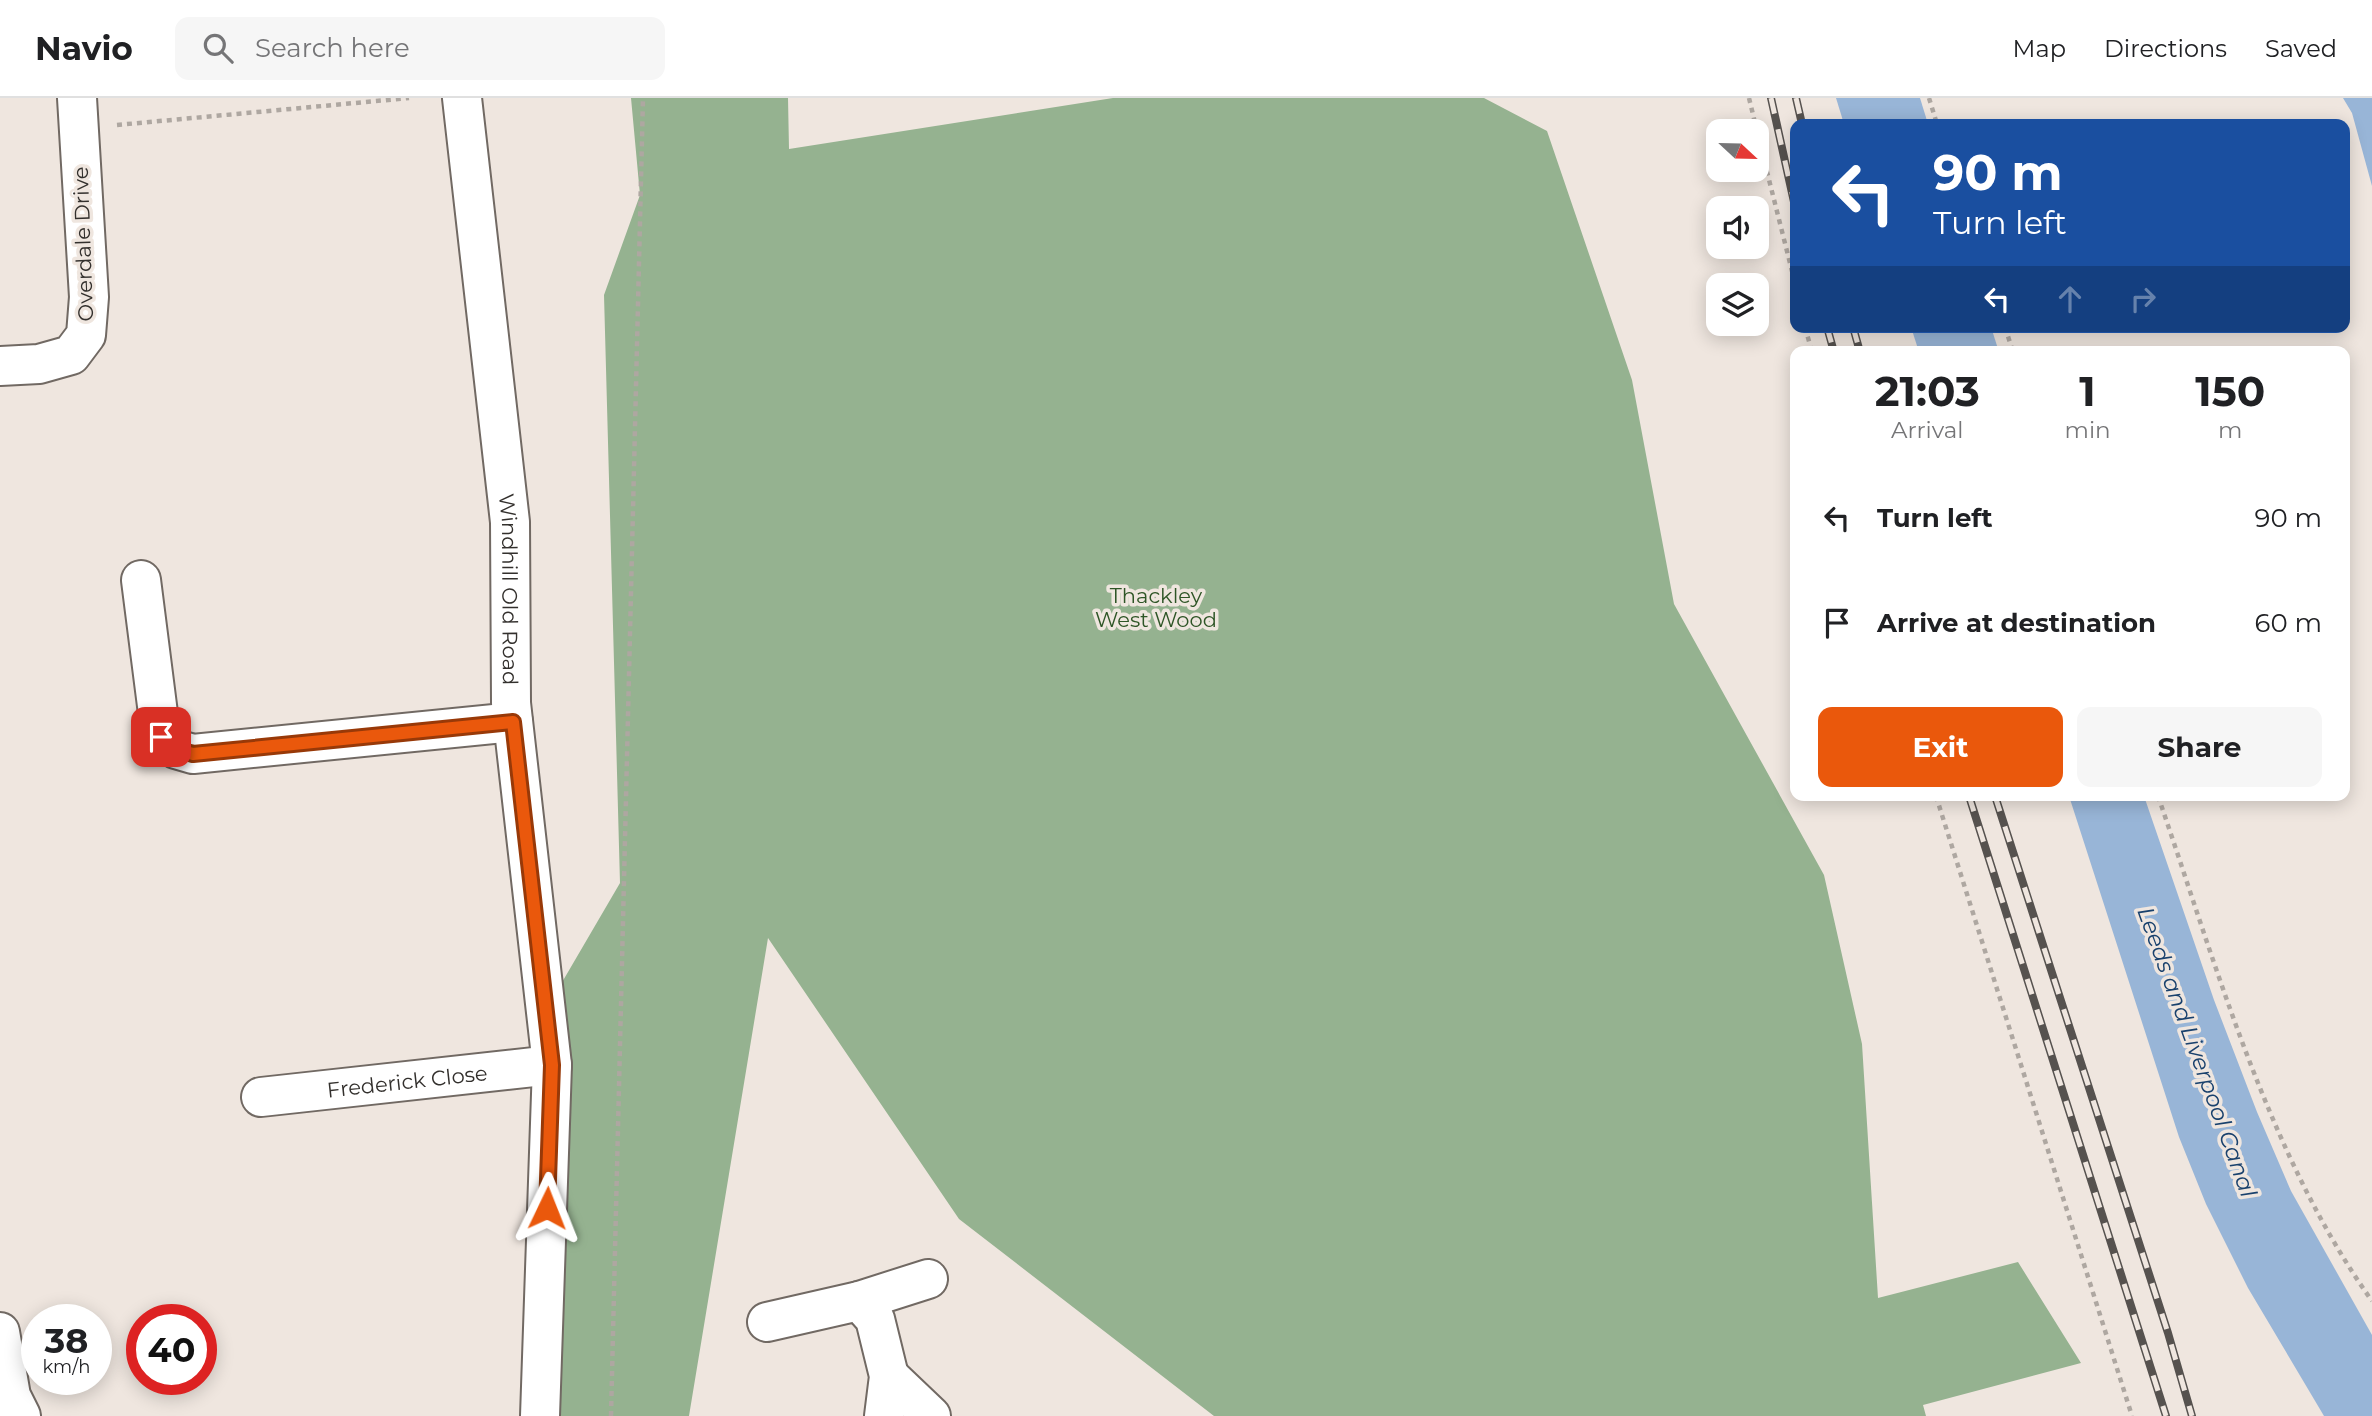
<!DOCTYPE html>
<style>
body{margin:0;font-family:Montserrat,sans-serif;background:#f6f6f6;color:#202124;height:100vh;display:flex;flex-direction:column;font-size:26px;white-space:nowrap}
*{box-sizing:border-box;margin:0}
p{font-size:23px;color:#757577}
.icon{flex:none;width:38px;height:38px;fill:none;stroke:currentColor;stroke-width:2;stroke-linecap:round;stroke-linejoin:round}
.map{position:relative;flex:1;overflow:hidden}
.panel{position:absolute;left:1790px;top:248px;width:560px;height:455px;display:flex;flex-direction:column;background:#fff;border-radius:14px;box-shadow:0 4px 18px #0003}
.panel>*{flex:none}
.guide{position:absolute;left:1790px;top:21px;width:560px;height:214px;border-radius:14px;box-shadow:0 4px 18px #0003;background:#1a4fa0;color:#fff;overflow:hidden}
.needle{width:46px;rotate:112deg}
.fabs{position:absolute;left:1706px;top:21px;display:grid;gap:14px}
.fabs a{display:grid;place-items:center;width:63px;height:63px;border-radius:14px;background:#fff;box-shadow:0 4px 18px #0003;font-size:35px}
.speed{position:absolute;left:21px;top:1206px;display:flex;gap:14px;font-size:35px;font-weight:700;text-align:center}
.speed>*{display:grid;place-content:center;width:91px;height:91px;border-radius:50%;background:#fff;box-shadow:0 4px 18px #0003;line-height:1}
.speed small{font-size:18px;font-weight:400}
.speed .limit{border:10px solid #d22;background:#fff;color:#111}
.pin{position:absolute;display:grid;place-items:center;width:60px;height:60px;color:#fff;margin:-30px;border-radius:14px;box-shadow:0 4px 10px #0006}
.me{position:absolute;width:77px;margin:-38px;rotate:2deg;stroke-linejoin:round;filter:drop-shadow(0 0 5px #0008)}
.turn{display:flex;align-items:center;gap:24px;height:147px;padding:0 28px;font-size:32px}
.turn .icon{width:91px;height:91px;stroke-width:2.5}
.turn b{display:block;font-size:49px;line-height:60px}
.lanes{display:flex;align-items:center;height:66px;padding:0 28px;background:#0003;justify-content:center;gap:35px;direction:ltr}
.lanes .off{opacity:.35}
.eta{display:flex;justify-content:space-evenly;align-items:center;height:119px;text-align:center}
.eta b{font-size:42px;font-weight:700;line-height:49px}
.primary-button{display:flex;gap:14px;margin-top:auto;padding:14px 28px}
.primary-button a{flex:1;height:80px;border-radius:14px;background:#ea580c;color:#fff;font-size:28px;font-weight:700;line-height:80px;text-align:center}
.primary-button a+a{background:#f6f6f6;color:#202124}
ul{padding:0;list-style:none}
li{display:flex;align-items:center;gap:21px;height:105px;padding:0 28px}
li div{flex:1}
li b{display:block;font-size:26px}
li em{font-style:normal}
header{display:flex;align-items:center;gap:42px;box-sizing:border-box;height:98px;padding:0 35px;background:#fff;border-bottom:2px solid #e0e0e0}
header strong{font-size:33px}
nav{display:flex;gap:38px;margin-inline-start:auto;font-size:24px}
.search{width:490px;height:63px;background:#f6f6f6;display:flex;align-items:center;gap:18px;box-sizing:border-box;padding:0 24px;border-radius:14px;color:#757577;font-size:26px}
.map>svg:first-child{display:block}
.forest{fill:#95b290}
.water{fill:#98b5d7}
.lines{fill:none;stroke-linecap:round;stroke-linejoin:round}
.minor-casing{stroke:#716963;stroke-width:42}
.path{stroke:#aea7a1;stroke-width:4.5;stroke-dasharray:5 5;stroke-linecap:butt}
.minor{stroke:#fff;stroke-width:38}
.rail-casing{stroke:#56524f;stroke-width:8}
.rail{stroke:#efe6df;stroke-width:5;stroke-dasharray:16;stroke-linecap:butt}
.route-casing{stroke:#983908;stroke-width:18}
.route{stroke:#ea580c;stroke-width:12}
.labels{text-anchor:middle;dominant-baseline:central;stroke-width:7;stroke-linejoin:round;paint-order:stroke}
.street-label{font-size:21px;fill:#33302d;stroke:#efe6df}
.park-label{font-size:21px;fill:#2e5526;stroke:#efe6df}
.water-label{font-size:23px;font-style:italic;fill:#19416d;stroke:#efe6df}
</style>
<header>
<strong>Navio</strong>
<div class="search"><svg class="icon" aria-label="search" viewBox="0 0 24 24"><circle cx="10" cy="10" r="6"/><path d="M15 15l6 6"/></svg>Search here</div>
<nav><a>Map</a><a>Directions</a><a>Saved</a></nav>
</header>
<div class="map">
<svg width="2372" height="1318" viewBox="0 0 2372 1318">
<rect width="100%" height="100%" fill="#efe6df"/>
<path class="forest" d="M631,0H788L789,51L1113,0H1484L1547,33L1632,282L1674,506L1824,777L1862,946L1878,1200L2018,1164L2081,1265L1923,1307L1926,1318H1214L959,1121L768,840L689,1318H557L561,886L620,785L604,197L640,97Z"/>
<g class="water">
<path d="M1836,0H1920L1928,26H1844Z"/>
<path d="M2343,0H2372V88L2352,15Z"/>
<path d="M1911,229H1991L1999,254H1919Z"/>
<path d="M2069,698H2144L2214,902L2257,1014L2291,1093L2372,1237V1318H2324L2248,1190L2206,1106L2179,1039Z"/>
</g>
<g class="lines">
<defs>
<g id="minor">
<path id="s1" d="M462,0L510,424L511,605L552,967L540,1318"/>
<path d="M0,268L39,266L71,257L86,237L89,199L77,0"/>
<path d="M141,482L161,639L176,651L193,656L513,624"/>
<path id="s2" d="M261,999L552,967"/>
<path d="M859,1203L928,1181"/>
<path d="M767,1224L859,1203L875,1221L889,1278L884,1318"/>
<path d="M0,1234L11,1298L21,1318"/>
<path d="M889,1278L931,1318"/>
</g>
</defs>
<use href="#minor" class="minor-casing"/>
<g class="path">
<path d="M1749,0L1757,33"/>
<path d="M1929,0L1937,26"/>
<path d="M117,27L409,0"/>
<path d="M1757,34L1796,189"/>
<path d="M1805,229L1812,254"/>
<path d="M2005,229L2013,254"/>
<path d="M1936,698L2132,1318"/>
<path d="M2158,698C2216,866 2268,1057 2372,1203"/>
<path d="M611,1318L643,0"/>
</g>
<use href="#minor" class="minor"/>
<defs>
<g id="rail">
<path d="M1771,0L1796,113"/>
<path d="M1796,0L1802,26"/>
<path d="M1827,229L1834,254"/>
<path d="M1853,229L1860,254"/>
<path d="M1969,698L2166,1318"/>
<path d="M1995,698L2168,1235L2192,1318"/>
</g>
</defs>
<use href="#rail" class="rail-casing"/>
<use href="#rail" class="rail"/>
</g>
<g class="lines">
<defs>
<path id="route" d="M161,639L176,651L193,656L513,624L552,967L547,1110"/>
</defs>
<use href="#route" class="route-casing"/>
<use href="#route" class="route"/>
</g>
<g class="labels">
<g class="street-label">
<text transform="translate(83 146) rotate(-92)">Overdale Drive</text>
<text stroke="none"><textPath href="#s1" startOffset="494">Windhill Old Road</textPath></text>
<text stroke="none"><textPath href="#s2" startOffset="147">Frederick Close</textPath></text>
</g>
<g class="park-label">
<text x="1156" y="497">Thackley<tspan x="1156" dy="24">West Wood</tspan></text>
</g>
<g class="water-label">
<text transform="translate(2197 954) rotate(70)">Leeds and Liverpool Canal</text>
</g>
</g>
</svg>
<div class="fabs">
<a><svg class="needle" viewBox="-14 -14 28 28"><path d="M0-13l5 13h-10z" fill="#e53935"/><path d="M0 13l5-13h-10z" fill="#757577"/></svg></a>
<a><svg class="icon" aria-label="sound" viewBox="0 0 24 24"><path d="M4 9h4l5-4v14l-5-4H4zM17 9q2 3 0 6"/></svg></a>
<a><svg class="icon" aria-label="layers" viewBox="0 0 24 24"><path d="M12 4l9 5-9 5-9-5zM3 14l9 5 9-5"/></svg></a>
</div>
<div class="speed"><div>38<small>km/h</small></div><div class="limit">40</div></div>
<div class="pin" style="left:161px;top:639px;background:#d93025"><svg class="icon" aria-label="arrive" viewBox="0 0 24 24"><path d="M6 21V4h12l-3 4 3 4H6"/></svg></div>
<svg class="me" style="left:547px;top:1110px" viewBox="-20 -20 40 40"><path d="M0-17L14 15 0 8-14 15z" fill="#ea580c" stroke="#fff" stroke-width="4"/></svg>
<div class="guide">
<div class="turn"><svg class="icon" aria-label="left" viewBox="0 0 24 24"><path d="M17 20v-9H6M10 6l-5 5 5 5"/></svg><div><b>90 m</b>Turn left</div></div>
<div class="lanes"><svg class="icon" aria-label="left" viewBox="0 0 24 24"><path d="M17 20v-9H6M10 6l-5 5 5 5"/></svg><svg class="icon off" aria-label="ahead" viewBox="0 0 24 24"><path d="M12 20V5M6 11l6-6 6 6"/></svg><svg class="icon off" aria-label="right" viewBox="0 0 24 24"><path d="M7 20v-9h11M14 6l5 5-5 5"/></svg></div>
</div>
<section class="panel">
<div class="eta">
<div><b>21:03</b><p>Arrival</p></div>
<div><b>1</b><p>min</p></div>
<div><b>150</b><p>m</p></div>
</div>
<ul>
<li><svg class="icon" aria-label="left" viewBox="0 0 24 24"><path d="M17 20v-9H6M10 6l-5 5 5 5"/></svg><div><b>Turn left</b></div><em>90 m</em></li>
<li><svg class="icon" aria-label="arrive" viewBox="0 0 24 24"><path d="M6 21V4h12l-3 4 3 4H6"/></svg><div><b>Arrive at destination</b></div><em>60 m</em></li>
</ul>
<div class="primary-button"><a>Exit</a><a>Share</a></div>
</section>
</div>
